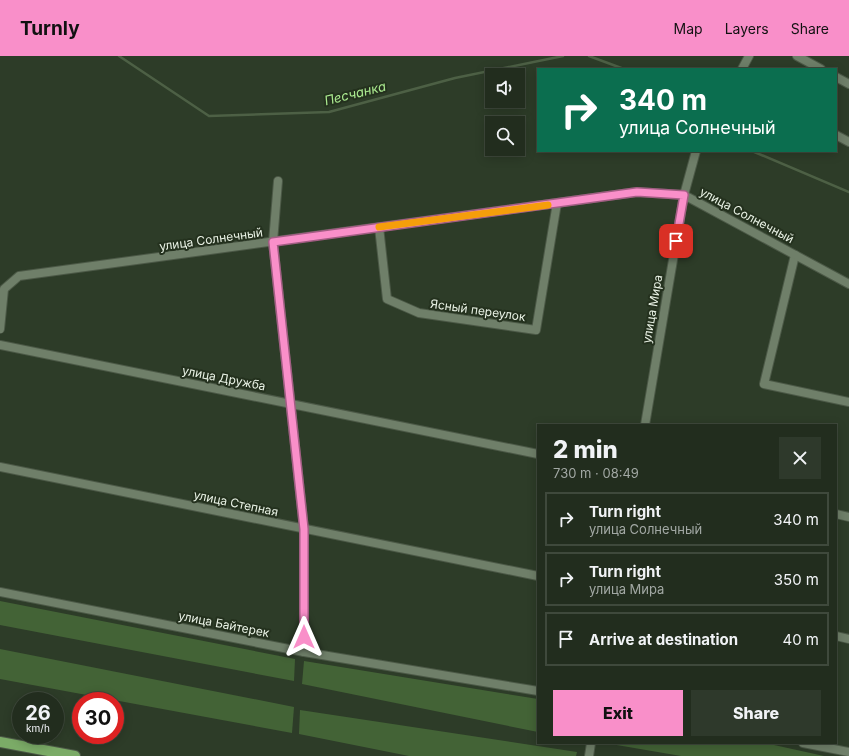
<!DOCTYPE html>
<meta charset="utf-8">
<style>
body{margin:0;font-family:Inter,sans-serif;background:#2e392b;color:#f1f3f6;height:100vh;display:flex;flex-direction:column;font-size:15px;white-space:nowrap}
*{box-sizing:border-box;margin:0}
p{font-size:13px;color:#a2a8a4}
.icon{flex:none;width:22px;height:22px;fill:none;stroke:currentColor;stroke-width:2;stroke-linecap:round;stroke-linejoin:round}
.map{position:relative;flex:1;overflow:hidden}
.side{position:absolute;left:537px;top:368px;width:300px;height:320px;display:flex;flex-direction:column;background:#222d1e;border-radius:0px;box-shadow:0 2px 10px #0003,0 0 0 1px #3f493c}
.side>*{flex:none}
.top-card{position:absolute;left:537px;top:12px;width:300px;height:84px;border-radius:0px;box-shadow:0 2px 10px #0003,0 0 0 1px #3f493c;background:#0b6e4f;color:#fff;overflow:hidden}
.tools{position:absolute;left:485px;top:12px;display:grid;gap:8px}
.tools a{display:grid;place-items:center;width:40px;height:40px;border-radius:0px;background:#222d1e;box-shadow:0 2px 10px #0003,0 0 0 1px #3f493c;font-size:20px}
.speed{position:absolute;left:12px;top:636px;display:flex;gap:8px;font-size:20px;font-weight:700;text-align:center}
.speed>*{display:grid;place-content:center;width:52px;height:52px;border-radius:50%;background:#222d1e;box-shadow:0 2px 10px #0003,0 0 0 1px #3f493c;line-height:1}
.speed small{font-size:10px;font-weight:400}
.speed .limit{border:6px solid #d22;background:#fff;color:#111}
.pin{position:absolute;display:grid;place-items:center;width:34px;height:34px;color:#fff;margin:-17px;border-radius:8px;box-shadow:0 2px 6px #0006}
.me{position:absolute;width:44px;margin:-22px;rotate:0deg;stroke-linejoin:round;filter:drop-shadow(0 0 3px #0008)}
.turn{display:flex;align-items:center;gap:14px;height:84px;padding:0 16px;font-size:18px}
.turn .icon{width:52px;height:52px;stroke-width:2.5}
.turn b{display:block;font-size:28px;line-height:34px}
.round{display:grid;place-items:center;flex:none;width:42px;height:42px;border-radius:0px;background:#2e392b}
.headline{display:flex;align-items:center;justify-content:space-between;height:68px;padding:0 16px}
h1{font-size:24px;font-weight:800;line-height:30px}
.primary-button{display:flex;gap:8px;margin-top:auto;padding:8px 16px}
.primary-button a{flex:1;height:46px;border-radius:0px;background:#f98fc9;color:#111;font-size:16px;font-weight:800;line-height:46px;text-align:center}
.primary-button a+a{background:#2e392b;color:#f1f3f6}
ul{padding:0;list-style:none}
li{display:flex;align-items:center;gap:12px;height:54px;margin:0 8px 6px;padding:0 8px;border:2px solid #3f493c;border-radius:0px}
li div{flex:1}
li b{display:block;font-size:15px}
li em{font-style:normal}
header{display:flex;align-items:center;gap:24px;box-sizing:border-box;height:56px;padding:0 20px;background:#f98fc9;color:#111}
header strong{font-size:19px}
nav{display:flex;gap:22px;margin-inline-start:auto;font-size:14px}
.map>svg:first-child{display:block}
.green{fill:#436336}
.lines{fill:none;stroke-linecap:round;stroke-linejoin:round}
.stream{stroke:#4d6045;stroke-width:2.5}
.minor-casing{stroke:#4c5947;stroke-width:10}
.major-casing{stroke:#4c5947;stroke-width:12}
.minor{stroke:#6f7f69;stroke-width:8}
.major{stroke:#7bab67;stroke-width:10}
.route-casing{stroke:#a25d83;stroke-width:10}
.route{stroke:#f98fc9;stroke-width:7}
.slow{stroke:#f59e0b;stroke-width:7}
.labels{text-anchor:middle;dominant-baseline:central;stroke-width:4;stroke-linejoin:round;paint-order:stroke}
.street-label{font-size:12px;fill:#e9f2e5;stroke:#24311e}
.water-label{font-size:13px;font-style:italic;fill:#abea90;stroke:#24311e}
</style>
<header>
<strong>Turnly</strong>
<nav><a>Map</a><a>Layers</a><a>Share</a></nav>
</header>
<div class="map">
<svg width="849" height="700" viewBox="0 0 849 700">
<rect width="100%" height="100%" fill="#2d3c28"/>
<g class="green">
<path d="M0,545L295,603L294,625L0,569Z"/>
<path d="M0,593L294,651L292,677L0,623Z"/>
<path d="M304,605L538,643V676L302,628Z"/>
<path d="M300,654L577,696L576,700H409L299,678Z"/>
<path d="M605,687H765L824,700H681Z"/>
</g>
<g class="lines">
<g class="stream">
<path d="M119,0L209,60L329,56L455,22L563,0"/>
<path d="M589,0L624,13"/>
<path d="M752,95L849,136"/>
</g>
<defs>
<g id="minor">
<path d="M797,0L821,13"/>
<path d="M742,13L749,0"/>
<path d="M836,21L849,28"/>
<path d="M836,79L849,86"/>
<path d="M278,125L273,186L304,473V596"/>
<path d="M379,171L387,243L419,257L536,274L557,147"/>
<path d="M795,199L764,328L849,346"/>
<path d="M0,273L4,233L19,220L637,136L684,139L849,228"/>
<path d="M0,289L538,398"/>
<path d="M645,369L684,139L696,95"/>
<path d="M0,411L538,520"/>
<path d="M836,458L849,461"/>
<path d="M0,536L304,596L538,635"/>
<path d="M836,580L849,583"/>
<path d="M803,687L849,696"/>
<path d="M589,700L591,687"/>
</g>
<path id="major" d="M0,686L75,700"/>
</defs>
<use href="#minor" class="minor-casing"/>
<use href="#major" class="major-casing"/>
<use href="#minor" class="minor"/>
<use href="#major" class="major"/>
</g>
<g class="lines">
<defs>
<path id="route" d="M304,581V473L273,186L637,136L684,139L676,185"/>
</defs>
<use href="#route" class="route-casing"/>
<use href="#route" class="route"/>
<path class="slow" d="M379,171L548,149"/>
</g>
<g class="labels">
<g class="street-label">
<text transform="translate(747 159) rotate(28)">улица Солнечный</text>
<text transform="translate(211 183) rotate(-8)">улица Солнечный</text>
<text transform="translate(652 253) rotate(-80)">улица Мира</text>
<text transform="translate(478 254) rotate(8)">Ясный переулок</text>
<text transform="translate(224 322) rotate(11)">улица Дружба</text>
<text transform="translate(236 447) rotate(12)">улица Степная</text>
<text transform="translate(224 568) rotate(11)">улица Байтерек</text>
</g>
<g class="water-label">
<text transform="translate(355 37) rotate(-14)">Песчанка</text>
</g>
</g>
</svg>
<div class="tools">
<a><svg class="icon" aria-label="sound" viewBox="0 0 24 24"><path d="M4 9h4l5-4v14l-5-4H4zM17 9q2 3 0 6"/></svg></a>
<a><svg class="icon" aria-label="search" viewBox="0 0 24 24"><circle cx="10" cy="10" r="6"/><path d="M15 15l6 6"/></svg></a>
</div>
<div class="speed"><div>26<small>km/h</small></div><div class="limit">30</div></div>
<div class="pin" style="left:676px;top:185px;background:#d93025"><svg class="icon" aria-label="arrive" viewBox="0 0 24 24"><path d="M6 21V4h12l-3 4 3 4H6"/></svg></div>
<svg class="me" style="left:304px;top:581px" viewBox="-20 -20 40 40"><path d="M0-17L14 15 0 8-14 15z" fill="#f98fc9" stroke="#fff" stroke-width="4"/></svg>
<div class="top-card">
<div class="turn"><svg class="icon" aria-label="right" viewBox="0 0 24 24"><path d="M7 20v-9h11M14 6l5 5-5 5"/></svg><div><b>340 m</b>улица Солнечный</div></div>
</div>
<section class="side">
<div class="headline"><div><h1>2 min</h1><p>730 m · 08:49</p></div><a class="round"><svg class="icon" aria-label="close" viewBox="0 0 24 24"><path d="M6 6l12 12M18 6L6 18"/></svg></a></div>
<ul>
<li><svg class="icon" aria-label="right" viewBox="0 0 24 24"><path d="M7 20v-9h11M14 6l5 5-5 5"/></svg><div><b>Turn right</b><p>улица Солнечный</p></div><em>340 m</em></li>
<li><svg class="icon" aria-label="right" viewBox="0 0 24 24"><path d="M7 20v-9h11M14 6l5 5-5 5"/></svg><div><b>Turn right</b><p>улица Мира</p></div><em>350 m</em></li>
<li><svg class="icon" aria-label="arrive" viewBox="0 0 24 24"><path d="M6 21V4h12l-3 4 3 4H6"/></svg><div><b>Arrive at destination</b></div><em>40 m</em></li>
</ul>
<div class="primary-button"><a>Exit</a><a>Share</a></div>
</section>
</div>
